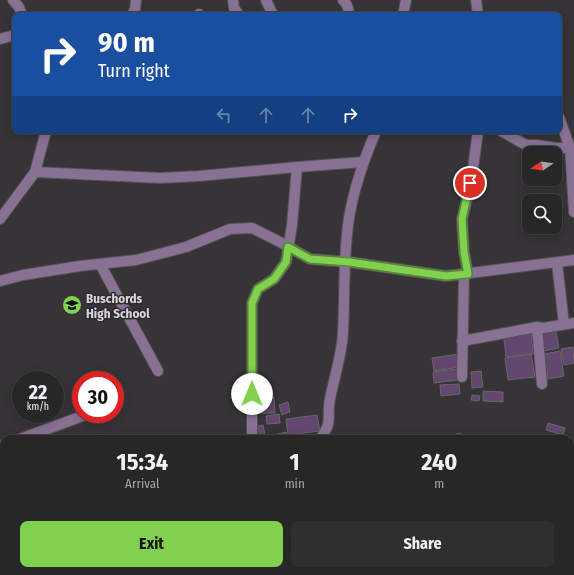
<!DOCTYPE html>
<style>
body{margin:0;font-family:"Fira Sans Condensed",sans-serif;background:#302f30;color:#f1f3f6;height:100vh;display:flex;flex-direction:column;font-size:15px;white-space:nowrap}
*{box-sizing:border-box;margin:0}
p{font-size:13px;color:#a5a5a8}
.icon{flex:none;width:22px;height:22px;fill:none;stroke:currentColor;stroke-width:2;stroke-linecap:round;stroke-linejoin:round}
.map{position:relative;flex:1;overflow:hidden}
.details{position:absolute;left:0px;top:435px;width:574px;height:140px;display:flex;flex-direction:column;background:#282728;border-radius:12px 12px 0 0;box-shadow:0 2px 10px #0003,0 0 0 1px #444445}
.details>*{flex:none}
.guide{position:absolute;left:12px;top:12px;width:550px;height:122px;border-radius:8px;box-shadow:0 2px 10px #0003,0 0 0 1px #444445;background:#1a4fa0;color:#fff;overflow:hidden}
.needle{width:26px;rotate:257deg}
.buttons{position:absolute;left:522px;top:146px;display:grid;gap:8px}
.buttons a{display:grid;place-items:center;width:40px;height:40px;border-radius:8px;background:#282728;box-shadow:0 2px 10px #0003,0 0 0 1px #444445;font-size:20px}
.speed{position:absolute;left:12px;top:371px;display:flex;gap:8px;font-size:20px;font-weight:700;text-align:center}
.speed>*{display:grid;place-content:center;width:52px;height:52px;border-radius:50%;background:#282728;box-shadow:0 2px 10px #0003,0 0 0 1px #444445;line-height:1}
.speed small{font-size:10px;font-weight:400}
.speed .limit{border:6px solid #d22;background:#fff;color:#111}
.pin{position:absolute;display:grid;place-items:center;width:34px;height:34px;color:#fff;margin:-17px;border:2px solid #fff;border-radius:50%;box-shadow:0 1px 4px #0007}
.me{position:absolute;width:44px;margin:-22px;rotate:0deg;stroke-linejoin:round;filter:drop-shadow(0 0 3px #0008)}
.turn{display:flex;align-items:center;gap:14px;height:84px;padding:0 20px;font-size:18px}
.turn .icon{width:52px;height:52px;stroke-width:2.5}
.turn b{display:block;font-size:28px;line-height:34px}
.lanes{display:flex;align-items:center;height:38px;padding:0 20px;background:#0003;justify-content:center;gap:20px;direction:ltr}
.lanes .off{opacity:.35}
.eta{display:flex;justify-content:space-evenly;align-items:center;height:68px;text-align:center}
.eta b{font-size:24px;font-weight:700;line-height:28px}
.cta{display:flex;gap:8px;margin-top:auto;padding:8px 20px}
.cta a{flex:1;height:46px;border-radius:8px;background:#82d04f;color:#111;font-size:16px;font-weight:700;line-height:46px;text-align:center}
.cta a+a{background:#302f30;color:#f1f3f6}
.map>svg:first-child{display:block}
.building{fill:#63476f;stroke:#686669}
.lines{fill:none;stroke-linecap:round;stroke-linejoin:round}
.minor-casing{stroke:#535153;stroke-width:12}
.minor{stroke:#897194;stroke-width:10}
.route-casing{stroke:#548733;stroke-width:10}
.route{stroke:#82d04f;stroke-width:7}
.labels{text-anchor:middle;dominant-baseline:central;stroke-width:3;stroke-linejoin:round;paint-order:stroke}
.poi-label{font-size:13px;font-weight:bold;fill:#d8d6d8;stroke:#2c2a2c;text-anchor:start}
</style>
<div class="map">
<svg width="574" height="575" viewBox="0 0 574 575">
<rect width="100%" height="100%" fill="#363436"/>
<g class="building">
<path d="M554,322L559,348L544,351L541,333H544Z"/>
<path d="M531,328L533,354L506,357L503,331Z"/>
<path d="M573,347L574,363L564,365L561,349Z"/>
<path d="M560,351L564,376L548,379L544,354Z"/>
<path d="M458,354L460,367L434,371L432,358Z"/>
<path d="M531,354L535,377L508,380L505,358Z"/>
<path d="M458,369L459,380L434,383L433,372Z"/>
<path d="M481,371L483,387L472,388L471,372Z"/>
<path d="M459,384L460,394L441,396L440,385Z"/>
<path d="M483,391L503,392V402L483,401Z"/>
<path d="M472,395L480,396L479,401L471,400Z"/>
<path d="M257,397H274L275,413H257Z"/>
<path d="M288,402L290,412L282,415L279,405Z"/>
<path d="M279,414L280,423L267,424L266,416Z"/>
<path d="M317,415L320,431L288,435L286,419Z"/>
<path d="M548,423L565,428L563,435L546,430Z"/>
<path d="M263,425L266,439H257L254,427Z"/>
<path d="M286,432L288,439H271L270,436Z"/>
<path d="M461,433L463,439H445L444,437Z"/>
<path d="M570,488L574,497L570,498Z"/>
<path d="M574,508V516H572L571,509Z"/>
<path d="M574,531V548L572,549L570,542V532Z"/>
<path d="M574,550V561L571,551Z"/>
<path d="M287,571H297L298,575H289Z"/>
<path d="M299,571H319L308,575H300Z"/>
<path d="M348,571H356L358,575H342L341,573Z"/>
<path d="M376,571H384L385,575H371V573Z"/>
<path d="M517,571H530V575H506L505,573Z"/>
</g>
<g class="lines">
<defs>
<g id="minor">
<path d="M13,0L19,7L22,15"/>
<path d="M233,0L234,8L239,15"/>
<path d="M266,0L273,15"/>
<path d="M343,0C347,4 349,10 349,15"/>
<path d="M476,0L478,15"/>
<path d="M132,15L135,9L136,0"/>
<path d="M199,15V14"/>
<path d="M403,15L406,0"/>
<path d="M0,39L15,35"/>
<path d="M559,117L570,148L574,212"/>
<path d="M501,131L526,145H537L556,148H570"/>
<path d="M35,172L160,178L199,176L297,167L363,162"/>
<path d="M0,219L35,172L46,131"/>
<path d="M557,263L564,324"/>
<path d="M100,264L158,371"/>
<path d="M468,274L464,252L462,219L471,183L478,131"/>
<path d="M0,281L23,275L80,266L136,260L186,247L230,229L252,228L280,242L310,259L349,262L446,276L574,260"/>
<path d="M537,327L542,384"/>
<path d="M462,341L537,327L543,328L574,323"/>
<path d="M462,377L464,274"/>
<path d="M20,439L88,414"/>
<path d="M252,439V303L258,289L274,279L286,262L292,225L297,167"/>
<path d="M320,439C334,420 326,418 330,399C334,379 342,353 343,333C345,295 343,256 349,218C354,188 364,159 376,131"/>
<path d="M0,446L4,445"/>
<path d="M0,502L4,510"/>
<path d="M570,527L574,525"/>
<path d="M31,571L32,575"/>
<path d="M421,571L422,575"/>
<path d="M568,571L569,575"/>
<path d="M69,575L79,571"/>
<path d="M253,575L259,571"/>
</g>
</defs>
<use href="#minor" class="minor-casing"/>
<use href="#minor" class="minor"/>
</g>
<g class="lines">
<defs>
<path id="route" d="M252,394V303L258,289L274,279L286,262L288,247L310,259L349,262L446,276L468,274L464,252L462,219L470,183"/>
</defs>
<use href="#route" class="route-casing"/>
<use href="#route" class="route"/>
</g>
<defs>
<symbol id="school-disc" viewBox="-11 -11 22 22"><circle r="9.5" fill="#82d04f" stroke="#2c2a2c"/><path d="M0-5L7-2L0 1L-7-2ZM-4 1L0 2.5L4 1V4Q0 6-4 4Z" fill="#111"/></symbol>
</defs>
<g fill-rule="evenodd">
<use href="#school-disc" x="61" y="294" width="22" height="22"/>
</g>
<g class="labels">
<g class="poi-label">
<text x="86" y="298">Buschords<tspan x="86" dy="15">High School</tspan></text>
</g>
</g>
</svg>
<div class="buttons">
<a><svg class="needle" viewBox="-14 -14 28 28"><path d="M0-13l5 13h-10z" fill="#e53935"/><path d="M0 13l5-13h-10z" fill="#a5a5a8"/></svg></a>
<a><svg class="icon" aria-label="search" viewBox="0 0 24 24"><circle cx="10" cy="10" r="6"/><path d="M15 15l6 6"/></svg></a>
</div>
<div class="speed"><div>22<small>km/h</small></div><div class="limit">30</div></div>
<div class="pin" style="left:470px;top:183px;background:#d93025"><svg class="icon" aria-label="arrive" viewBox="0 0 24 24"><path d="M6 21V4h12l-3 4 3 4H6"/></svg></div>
<svg class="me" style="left:252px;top:394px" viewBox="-20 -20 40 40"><circle r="19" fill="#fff"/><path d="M0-13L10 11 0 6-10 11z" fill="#82d04f"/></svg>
<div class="guide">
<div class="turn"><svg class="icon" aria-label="right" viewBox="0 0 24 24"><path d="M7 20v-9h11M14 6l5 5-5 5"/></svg><div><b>90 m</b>Turn right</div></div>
<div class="lanes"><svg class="icon off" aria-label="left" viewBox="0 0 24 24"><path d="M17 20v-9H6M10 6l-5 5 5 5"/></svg><svg class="icon off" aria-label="ahead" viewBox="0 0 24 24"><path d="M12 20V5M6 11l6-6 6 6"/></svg><svg class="icon off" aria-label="ahead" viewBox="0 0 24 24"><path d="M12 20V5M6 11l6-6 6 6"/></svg><svg class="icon" aria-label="right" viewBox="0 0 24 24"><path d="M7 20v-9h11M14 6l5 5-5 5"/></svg></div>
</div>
<section class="details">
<div class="eta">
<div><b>15:34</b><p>Arrival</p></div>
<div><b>1</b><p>min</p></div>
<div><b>240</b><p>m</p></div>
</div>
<div class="cta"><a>Exit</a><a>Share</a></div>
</section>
</div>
